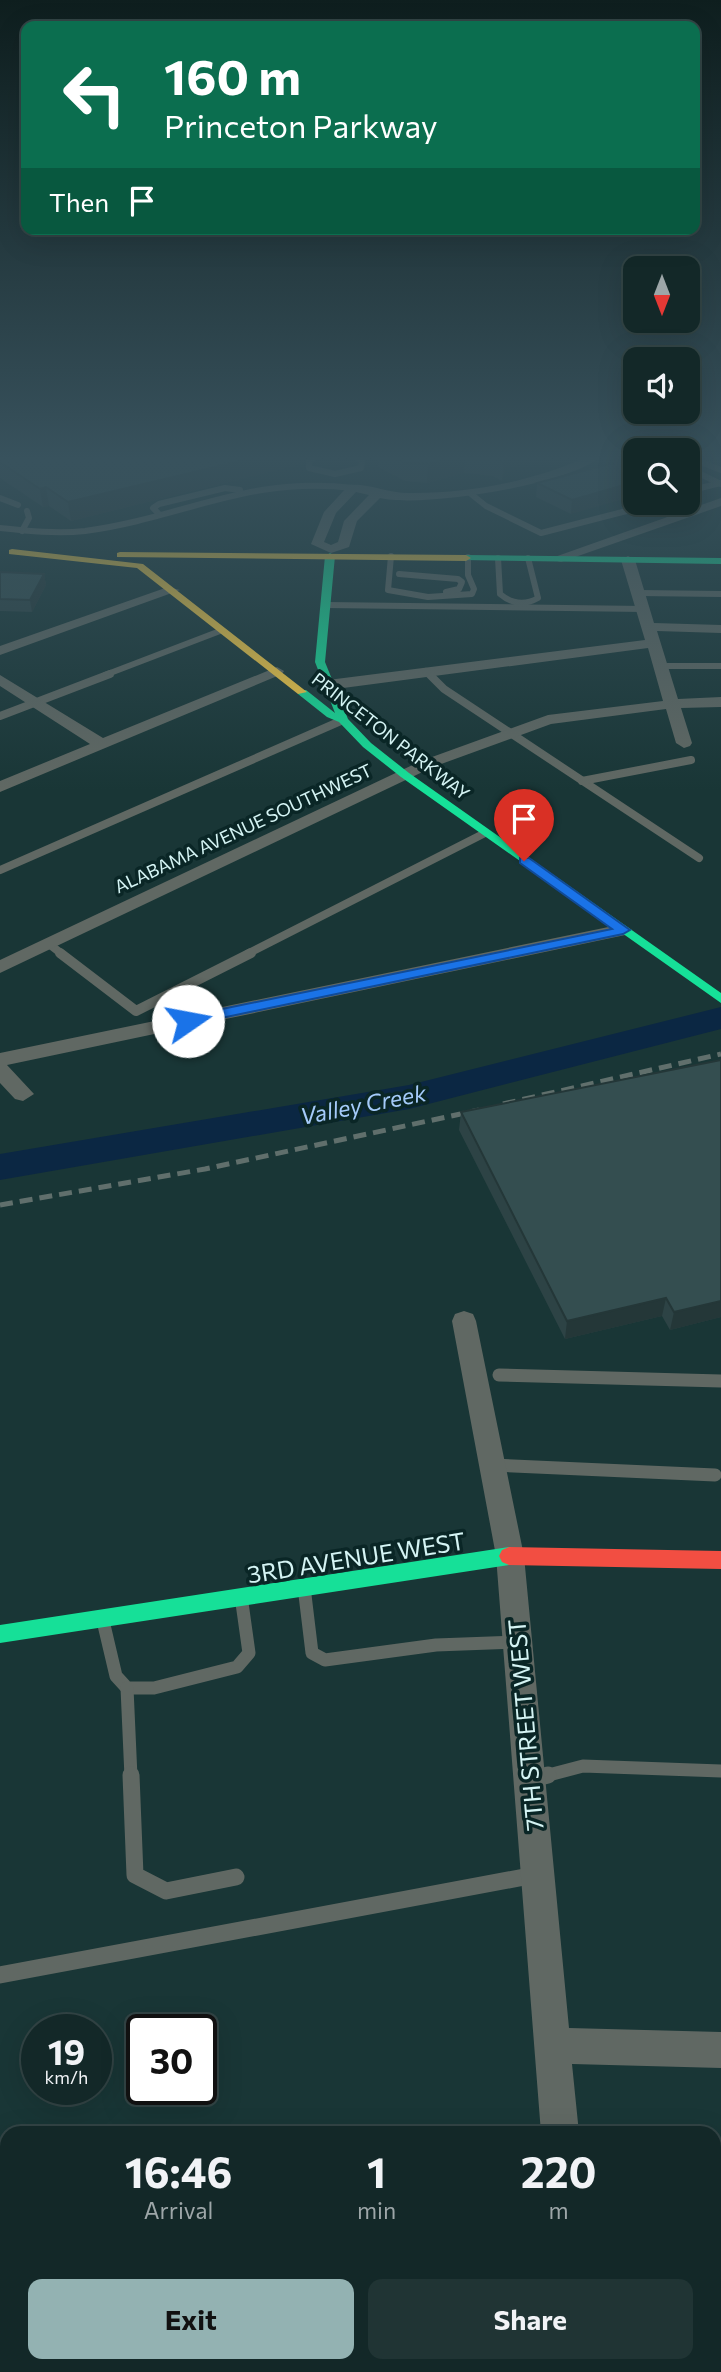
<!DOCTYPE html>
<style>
body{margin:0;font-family:Commissioner,sans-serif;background:#203434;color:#f1f3f6;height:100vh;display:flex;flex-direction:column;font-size:26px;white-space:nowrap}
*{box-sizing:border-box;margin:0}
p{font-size:23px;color:#9da6a8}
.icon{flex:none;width:38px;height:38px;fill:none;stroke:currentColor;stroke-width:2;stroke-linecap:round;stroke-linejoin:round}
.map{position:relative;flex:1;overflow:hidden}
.drawer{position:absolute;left:0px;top:2126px;width:721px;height:247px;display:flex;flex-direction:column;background:#132828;border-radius:21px 21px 0 0;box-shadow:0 7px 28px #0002,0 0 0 2px #324445}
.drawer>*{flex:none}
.guide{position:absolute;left:21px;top:21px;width:679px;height:214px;border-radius:14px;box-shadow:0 7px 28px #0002,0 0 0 2px #324445;background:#0b6e4f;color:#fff;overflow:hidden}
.needle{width:46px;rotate:180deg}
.buttons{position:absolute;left:623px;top:256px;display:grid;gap:14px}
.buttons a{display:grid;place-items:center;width:77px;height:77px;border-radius:14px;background:#132828;box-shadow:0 7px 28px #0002,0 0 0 2px #324445;font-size:35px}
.speed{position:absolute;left:21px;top:2014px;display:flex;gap:14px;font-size:35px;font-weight:700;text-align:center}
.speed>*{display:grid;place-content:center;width:91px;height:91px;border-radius:50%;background:#132828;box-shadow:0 7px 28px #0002,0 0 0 2px #324445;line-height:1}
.speed small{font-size:18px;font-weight:400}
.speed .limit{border:4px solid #111;border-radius:10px;background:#fff;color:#111}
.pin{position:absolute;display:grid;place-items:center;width:60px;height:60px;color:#fff;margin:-72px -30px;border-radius:50% 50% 50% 0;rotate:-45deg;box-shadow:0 0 7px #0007}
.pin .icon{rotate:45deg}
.me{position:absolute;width:77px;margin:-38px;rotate:78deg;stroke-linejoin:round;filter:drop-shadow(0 0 5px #0008)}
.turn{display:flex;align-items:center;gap:24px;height:147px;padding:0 28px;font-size:32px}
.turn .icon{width:91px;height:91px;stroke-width:2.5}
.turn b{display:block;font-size:49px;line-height:60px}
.then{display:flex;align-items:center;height:66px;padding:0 28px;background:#0003;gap:14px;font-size:26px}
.eta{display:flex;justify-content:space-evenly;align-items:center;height:119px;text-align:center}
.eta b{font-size:42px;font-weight:700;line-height:49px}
.cta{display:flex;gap:14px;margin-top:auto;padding:14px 28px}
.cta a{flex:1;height:80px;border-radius:14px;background:#93b2b2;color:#111;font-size:28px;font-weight:700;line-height:80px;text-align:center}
.cta a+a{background:#203434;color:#f1f3f6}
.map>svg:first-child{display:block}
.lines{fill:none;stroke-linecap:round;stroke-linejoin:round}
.river{fill:#0b2743;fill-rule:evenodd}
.lane-far4{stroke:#606863;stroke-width:6}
.lane-far3{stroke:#606863;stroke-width:8}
.lane-far2{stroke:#606863;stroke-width:10}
.lane-far1{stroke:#606863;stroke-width:13}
.lane{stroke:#606863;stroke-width:17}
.street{fill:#606863;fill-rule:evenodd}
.fast{fill:#16e098;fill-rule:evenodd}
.slow{fill:#ffcf43;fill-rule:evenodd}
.jam{fill:#f24e42;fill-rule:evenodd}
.rail{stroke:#606f6c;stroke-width:5;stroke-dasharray:13 7;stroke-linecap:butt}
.wall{fill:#2d4345}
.shaded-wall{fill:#243738}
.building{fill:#344e50;stroke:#243738;stroke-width:2}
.route{fill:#1a73e8;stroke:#114b97;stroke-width:2}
.labels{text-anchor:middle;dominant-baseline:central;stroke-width:7;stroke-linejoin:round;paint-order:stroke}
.far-street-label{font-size:18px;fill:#d5f4f4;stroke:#0a2626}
.water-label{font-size:23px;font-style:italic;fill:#a5cbfa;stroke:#0a2626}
.near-street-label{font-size:24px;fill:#d5f4f4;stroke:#0a2626}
</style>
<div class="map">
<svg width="721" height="2372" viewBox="0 0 721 2372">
<rect width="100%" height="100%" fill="#193636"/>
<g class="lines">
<path class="river" d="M721,1007V1029L409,1109L0,1180V1154L409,1085Z"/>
<g class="lane-far4">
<path d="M314,458L309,461V468L335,474L361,468L362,461L357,458"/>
<path d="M690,458L721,470"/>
<path d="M688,468L721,484"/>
<path d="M688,491L721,483"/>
<path d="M471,494L486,506L541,533L634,509L649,502"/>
<path d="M0,498L18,505"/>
<path d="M158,513L153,508L159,504L225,488L240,490"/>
<path d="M0,528C28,531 57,534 85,531C183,518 249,475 353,488"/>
<path d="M22,531L29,518L27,511"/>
<path d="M391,556L388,590L428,597L472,594L474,589L468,575V557"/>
<path d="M498,558L500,594C512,604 524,606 538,598L528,558"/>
<path d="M399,574L458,579L462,582L459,589L446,592"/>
<path d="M639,593L721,594"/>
<path d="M326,605L644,609"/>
<path d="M662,666H721"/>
<path d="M426,671L430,675"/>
<path d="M105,675L220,631"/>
</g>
<g class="lane-far3">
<path d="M429,674L444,689L699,858"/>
<path d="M0,716L110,674"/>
<path d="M582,781L691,760"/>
<path d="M0,870L343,720"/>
<path d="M49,944L62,954"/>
<path d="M247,954L485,833"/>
</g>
<path class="lane-far2" d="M60,953L136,1011L251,953"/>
<g class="lane-far1">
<path d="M499,1375L721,1381"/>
<path d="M492,1465L715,1475"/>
<path d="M305,1595L312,1653L325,1660L436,1645L514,1642"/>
<path d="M104,1625L116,1676L127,1688H154L237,1667L249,1653L242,1603"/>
<path d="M127,1688L131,1777"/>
<path d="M541,1777L583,1766L721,1771"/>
</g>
<g class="lane">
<path d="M131,1775L135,1875L166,1891L236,1877"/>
<path d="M532,1779L548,1775"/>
<path d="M0,1975L535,1875"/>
</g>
<g class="street">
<path d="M584,458H598C568,485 421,508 380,498L357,521L349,547L331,553L311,544L324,512L349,485C367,483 389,493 408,493C465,494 531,482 584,458ZM356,492L369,495L344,521L338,542L331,545L324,542L336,513Z"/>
<path d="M721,498V506L561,562L549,559Z"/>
<path d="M628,556L635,560L654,623L721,625V633L657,631L678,699L721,697V707L681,708L692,743L690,746L684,748L676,743L666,709L551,724L433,767L0,973V960L421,761L548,715L663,701L648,648L328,690L320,685L328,680L645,640L621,560Z"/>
<path d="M168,587L180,590L0,655V646Z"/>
<path d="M277,667L284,671L282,674L0,792V781L90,744L0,686V675L103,738Z"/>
<path d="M623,924L632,930L630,934L7,1065L34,1094L23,1101L15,1099L0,1083V1053Z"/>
<path d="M464,1311L473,1314L476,1321L524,1556L569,2028L721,2032V2068L572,2064L579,2133H541L496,1556L452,1321L455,1314Z"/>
<path d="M7,2348V2366H36L34,2372H0V2350Z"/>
<path d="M560,2366H600L601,2372H561Z"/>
</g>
<g class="fast">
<path d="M330,553L335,556L325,662L348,719L371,743L409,773L721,993V1003L401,777L363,747L339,722L327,717L298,694V690H306L335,713L315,662L325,556Z"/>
<path d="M466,555L721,558V564L463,560L461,558Z"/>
<path d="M509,1547L516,1550L519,1556L516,1562L509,1565L0,1643V1625Z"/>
</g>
<g class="slow">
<path d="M12,549L143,564L307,692L298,694L137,568L9,554V550Z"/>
<path d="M120,552L466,555L471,558L466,561L117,557V553Z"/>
</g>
<path class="jam" d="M509,1547L721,1551V1569L509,1565L502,1562L499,1556L502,1550Z"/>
<g class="rail">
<path d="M503,1104L721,1054"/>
<path d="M0,1205L205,1169L479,1110"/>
</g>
</g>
<g class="wall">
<path d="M0,458H305L301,464L71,521L49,506L43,507L0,478Z"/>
<path d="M378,458H546L506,468L502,481L493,476L464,473L427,483L405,481L378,467Z"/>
<path d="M604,458H635L571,514L536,497L537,483L603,466Z"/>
<path d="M0,572L44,574L46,585L32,612L0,611Z"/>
<path d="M721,1060V1317L670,1330L662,1316L565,1339L459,1130L461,1112Z"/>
</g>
<g class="shaded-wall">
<path d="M253,458H305L301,464L71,521L68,502Z"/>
<path d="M453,458H465L464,473L427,483L428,464Z"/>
<path d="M505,458H546L506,468L502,481L504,463Z"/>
<path d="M694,466L692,479L688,480V467Z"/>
<path d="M635,482V496L571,514L572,500Z"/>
<path d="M46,487L49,506L43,507L40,489Z"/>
<path d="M44,574L46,585L32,612L30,600Z"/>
<path d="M666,1298L662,1316L565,1339L567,1321Z"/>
<path d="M721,1301V1317L670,1330L674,1312Z"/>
</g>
<g class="building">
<path d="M0,458H253L68,502L46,487L40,489L0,462Z"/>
<path d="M395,458H453L428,464L405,463Z"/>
<path d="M489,458H505L504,463L494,458Z"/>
<path d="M617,458H635V482L572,500L537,483L613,463L610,461L618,458Z"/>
<path d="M0,572L44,574L30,600L0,599Z"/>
<path d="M721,1060V1301L674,1312L666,1298L567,1321L461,1112Z"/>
</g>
<linearGradient id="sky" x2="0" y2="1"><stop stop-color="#0e1e1e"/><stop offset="0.58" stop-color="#38525d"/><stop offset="1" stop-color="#38525d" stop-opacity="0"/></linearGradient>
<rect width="721" height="790" fill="url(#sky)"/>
<path class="route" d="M520,858H529L630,930L623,934L188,1025L181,1021L188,1016L612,929L520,863Z"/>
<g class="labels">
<g class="far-street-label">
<text transform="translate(391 736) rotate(38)">PRINCETON PARKWAY</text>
<text transform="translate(243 828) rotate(-25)">ALABAMA AVENUE SOUTHWEST</text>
</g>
<g class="water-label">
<text transform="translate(363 1104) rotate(-11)">Valley Creek</text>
</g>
<g class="near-street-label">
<text transform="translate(356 1557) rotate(-9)">3RD AVENUE WEST</text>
<text transform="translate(525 1725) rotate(-95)">7TH STREET WEST</text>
</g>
</g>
</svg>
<div class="buttons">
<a><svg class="needle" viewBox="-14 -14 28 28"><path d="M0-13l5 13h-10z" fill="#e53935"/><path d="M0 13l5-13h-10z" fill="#9da6a8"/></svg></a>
<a><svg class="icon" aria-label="sound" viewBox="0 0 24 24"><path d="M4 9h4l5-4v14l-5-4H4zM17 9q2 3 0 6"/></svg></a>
<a><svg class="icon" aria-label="search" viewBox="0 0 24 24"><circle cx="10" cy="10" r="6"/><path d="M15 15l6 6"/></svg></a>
</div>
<div class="speed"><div>19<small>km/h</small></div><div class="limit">30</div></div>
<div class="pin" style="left:524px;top:861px;background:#d93025"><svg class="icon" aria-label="arrive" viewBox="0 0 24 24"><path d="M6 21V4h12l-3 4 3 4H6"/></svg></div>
<svg class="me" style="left:188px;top:1021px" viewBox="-20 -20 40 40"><circle r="19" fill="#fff"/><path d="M0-13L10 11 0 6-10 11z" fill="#1a73e8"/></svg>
<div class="guide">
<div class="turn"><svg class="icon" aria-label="left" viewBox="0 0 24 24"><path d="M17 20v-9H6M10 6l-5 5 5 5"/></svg><div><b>160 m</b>Princeton Parkway</div></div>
<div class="then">Then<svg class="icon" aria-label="arrive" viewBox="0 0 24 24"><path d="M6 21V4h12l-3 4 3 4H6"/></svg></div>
</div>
<section class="drawer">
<div class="eta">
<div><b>16:46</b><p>Arrival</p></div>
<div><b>1</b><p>min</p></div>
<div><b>220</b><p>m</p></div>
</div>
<div class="cta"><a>Exit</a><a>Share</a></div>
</section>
</div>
